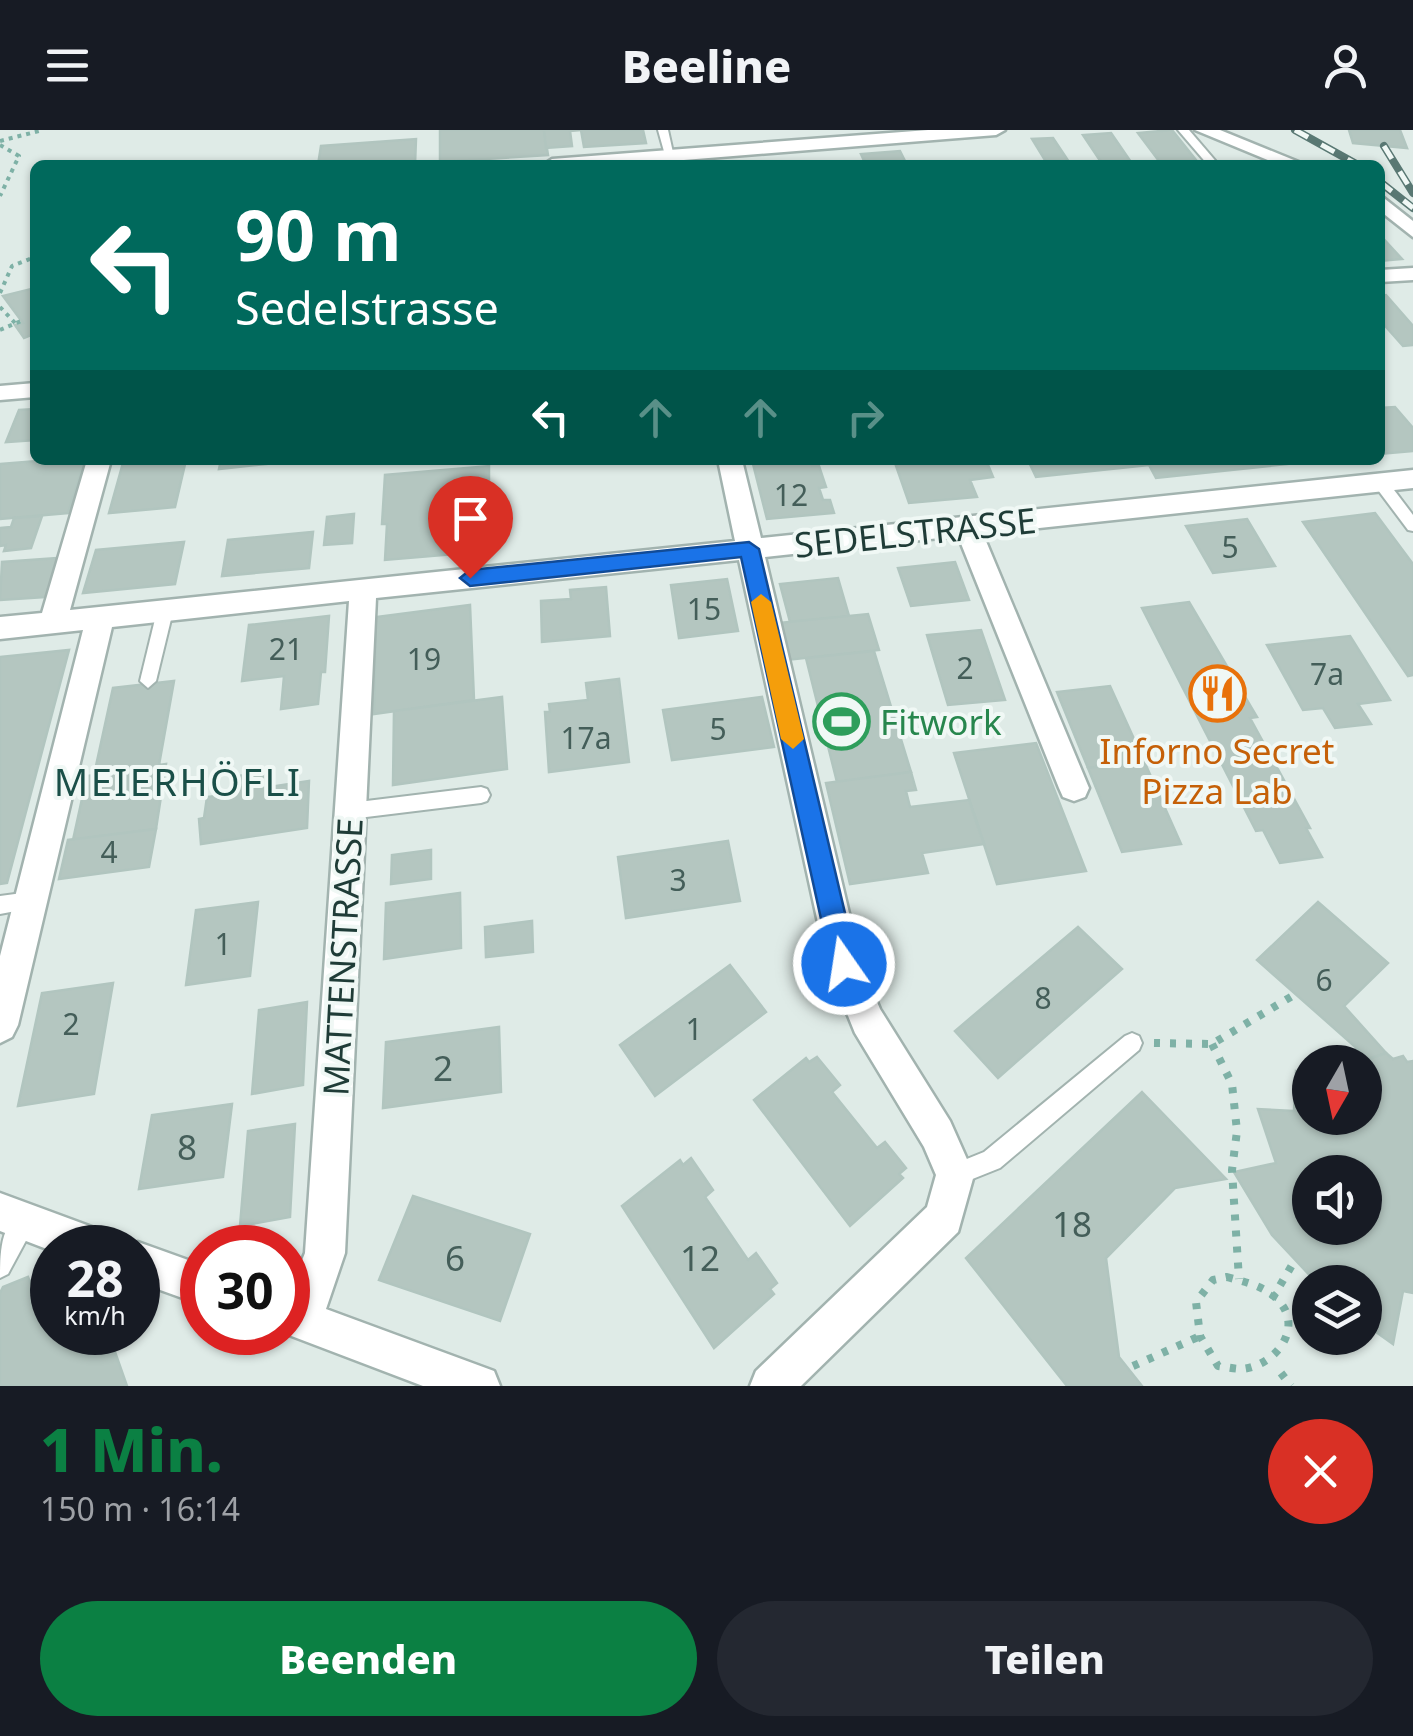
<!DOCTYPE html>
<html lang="de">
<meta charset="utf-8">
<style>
body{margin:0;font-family:"Noto Sans",sans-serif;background:#242831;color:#f1f3f6;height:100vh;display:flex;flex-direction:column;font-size:38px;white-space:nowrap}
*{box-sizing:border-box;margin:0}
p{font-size:32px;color:#9ea1a6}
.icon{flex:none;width:55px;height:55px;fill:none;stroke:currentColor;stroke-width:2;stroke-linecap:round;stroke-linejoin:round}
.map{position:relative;height:1256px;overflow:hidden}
.sheet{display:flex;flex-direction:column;background:#171b24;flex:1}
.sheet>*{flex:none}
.top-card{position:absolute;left:30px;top:30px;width:1355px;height:305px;border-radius:15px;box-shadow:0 2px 8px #0004;background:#00695c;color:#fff;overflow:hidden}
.needle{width:65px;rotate:189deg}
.buttons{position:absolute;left:1292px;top:915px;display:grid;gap:20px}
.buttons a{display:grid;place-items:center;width:90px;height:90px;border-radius:50%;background:#171b24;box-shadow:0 2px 8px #0004;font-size:50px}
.speed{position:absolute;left:30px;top:1095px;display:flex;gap:20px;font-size:50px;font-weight:700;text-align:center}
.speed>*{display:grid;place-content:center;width:130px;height:130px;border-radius:50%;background:#171b24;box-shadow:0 2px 8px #0004;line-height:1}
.speed small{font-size:25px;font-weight:400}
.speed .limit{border:15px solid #d22;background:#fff;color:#111}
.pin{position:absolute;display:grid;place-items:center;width:85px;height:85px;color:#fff;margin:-102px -42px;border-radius:50% 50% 50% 0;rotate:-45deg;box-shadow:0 0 10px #0007}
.pin .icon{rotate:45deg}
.me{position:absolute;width:110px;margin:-55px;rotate:347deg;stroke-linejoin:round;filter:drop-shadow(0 0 8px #0008)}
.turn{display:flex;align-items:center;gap:35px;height:210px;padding:0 40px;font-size:45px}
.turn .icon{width:130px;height:130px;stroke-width:2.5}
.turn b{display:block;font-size:70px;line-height:85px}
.lanes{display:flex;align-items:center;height:95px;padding:0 40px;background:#0003;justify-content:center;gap:50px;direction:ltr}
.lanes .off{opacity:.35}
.round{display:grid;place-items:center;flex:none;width:105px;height:105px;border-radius:52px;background:#242831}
.summary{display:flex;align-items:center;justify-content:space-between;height:170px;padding:0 40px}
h1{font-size:60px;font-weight:800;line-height:75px;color:#0b8043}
.primary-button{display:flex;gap:20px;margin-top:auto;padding:20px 40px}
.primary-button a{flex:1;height:115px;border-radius:60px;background:#0b8043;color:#fff;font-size:40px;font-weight:800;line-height:115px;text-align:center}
.primary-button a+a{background:#242831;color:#f1f3f6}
header{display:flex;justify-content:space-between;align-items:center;height:130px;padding:0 40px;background:#171b24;font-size:45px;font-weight:800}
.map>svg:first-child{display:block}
.building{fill:#b4c6c0;stroke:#b1c5bf;stroke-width:2.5;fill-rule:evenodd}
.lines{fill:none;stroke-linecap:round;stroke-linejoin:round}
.service-casing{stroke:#a2b3af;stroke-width:4}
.minor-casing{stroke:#a2b3af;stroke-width:5}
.path-far1{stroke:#7eb1a6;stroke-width:4;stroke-dasharray:4 5;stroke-linecap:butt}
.path{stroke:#7eb1a6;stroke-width:8;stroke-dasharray:6 10;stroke-linecap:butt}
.service{fill:#fff;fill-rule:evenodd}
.minor{fill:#fff;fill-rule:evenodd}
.rail-casing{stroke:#597873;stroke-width:8}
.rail{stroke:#f0f8f5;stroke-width:5;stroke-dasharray:15;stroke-linecap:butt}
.route{fill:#1a73e8;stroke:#114b97;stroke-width:2.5}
.slow{fill:#f59e0b}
.labels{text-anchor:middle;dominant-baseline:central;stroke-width:8;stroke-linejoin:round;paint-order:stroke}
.number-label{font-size:30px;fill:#445e59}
.street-label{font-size:35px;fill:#1f3c37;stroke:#f0f8f5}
.leisure-label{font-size:35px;fill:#27864d;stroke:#f0f8f5;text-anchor:start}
.food-label{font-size:35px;fill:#c56008;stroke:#f0f8f5}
.near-number-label{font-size:35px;fill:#445e59}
.neighbourhood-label{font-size:38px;letter-spacing:2.5px;fill:#1a4f48;stroke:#f0f8f5}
</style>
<header><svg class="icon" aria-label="menu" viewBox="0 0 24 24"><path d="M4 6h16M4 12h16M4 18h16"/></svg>Beeline<svg class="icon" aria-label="person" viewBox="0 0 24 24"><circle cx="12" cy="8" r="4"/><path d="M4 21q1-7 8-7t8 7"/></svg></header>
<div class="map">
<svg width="1413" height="1256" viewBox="0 0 1413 1256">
<rect width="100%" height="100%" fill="#dfebe7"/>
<g class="building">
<path d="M440,0H544L548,25L440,32Z"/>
<path d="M544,0H581L570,1L572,16L546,18Z"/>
<path d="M581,0H643L646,13L584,17Z"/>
<path d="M1172,0L1200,35H1162L1138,3Z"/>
<path d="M1349,0H1400L1407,18L1353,13Z"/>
<path d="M1111,3L1133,35H1103L1083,5Z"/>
<path d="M1053,8L1071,35H1048L1032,9Z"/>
<path d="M416,9L415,35H318L321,16Z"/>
<path d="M900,21L907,35H866L861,24Z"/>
<path d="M1380,105L1402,129L1380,131Z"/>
<path d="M35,158V212L31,205L24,208L15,195L23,193L3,166Z"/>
<path d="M1386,165L1413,196V215L1403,216L1380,190V166Z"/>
<path d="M1395,277L1413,298V321L1380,324V278Z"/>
<path d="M35,279V310L6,312L19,280Z"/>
<path d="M50,330H85L68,383L0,389V334Z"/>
<path d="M186,330L175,377L109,383L123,333Z"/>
<path d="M221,330H304L219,339Z"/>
<path d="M752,330H810L812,336H819L826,357L819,358L823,370H830L834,383L767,389Z"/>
<path d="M894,330H986L993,347L970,350L977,367L909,373Z"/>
<path d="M1028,330H1325L1156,348L1149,335L1036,347Z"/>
<path d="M489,336V384L466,386V423L385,430L387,394H382L385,345Z"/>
<path d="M1375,383L1413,434V545L1408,546L1303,392Z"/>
<path d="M354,384L352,413L324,415L327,387Z"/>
<path d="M42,386L31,418L4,421L6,415L0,416V398L11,397L14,388Z"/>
<path d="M1247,389L1275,436L1213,443L1186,396Z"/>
<path d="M313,402L309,438L222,446L228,410Z"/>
<path d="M184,412L175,454L83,463L96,420Z"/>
<path d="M59,428L45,467L0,470L2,432Z"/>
<path d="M955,432L969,470L911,476L898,438Z"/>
<path d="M838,448L849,486L790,492L780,454Z"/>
<path d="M727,449L738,501L679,508L671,455Z"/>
<path d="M606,457L610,506L542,512L541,471L571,469L570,460Z"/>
<path d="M1189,472L1257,587L1250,588L1310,698H1306L1322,727L1280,733L1263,700L1256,701L1142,478Z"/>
<path d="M470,475L474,570L374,584L376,487Z"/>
<path d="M868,484L879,520L787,530L778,493Z"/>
<path d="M329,486L325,542H321L318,574L281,579L284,546L242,551L249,495Z"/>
<path d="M981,500L1005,570L948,575L927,505Z"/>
<path d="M1350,506L1390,570L1358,574L1371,594L1335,598L1323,578L1303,580L1267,515Z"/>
<path d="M69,520L7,753L0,754V527Z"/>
<path d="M874,521L911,642L837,652L806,528Z"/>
<path d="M619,549L629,632L549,642L545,582H550L549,574L588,570L586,553Z"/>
<path d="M174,551L159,635L166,634L156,699L73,710L87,646L94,645L113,558Z"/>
<path d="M1110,556L1144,631L1088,638L1057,562Z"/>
<path d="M502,567L507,639L393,655L394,581Z"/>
<path d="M762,567L774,617L672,630L663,580Z"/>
<path d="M1036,613L1086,741L997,754L954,623Z"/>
<path d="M1144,631L1181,714L1122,722L1088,638Z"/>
<path d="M264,642L263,658L309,651L307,698L201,714L199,689L204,688L207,667L237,663L238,646Z"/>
<path d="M911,642L916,660L906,661L910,677L969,670L984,714L922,723L928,743L850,754L826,653Z"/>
<path d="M156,699L149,737L59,749L68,710Z"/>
<path d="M728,711L740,771L626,788L618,727Z"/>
<path d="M431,720V749L391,754L392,725Z"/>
<path d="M460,763L461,818L384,829L386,773Z"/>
<path d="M258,772L250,846L186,855L196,780Z"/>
<path d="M1318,772L1388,833L1344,876L1386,923L1369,929L1257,830Z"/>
<path d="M532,791L533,822L486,827L485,797Z"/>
<path d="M1078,797L1122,839L998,948L955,901Z"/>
<path d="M730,835L766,882L655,966L620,915Z"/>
<path d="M113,853L94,964L18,976L42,863Z"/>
<path d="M307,872L303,955L252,964L259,880Z"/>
<path d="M499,897L501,962L383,978L386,912Z"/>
<path d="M1356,919L1369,929L1386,923L1393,929L1403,926L1407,932L1413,931V1163L1403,1161L1393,1214L1365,1194V1152H1316L1272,1105L1234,1042L1276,1033L1258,979L1294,981L1296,941L1310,944V988H1365V932H1348ZM1310,1042H1365V1098H1310Z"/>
<path d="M817,927L840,955L832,962L877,1018L885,1012L906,1038L899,1044L903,1048L850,1096L754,970L806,928L809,932Z"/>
<path d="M1142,962L1226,1049L1175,1058L1106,1128L1119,1227L1142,1256H1067L966,1128Z"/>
<path d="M232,974L223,1047L139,1059L152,985Z"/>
<path d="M295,994L290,1087L240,1096L248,1001Z"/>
<path d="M691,1028L713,1060L705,1067L748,1130L756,1123L777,1153L770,1159L774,1164L714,1218L622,1076L680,1030L683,1035Z"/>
<path d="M413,1066L530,1104L500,1191L379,1150Z"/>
<path d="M28,1147L45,1190L52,1184V1202H108L127,1256H0V1163L3,1157Z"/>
</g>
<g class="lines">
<defs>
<g id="service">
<path d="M658,0H668L674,27L665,25Z"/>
<path d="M1178,0H1189L1219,35H1208Z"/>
<path d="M1380,347L1385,348L1413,385V401L1408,400L1375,356V348Z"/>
<path d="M165,475L173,481L156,551L148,558L140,551L157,481Z"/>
<path d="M481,657L487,659L490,665L487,671L481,673L350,689L344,687L341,681L344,675L350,673Z"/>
<path d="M30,762L37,765L40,771L37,777L0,784V766Z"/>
<path d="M1132,903L1139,906L1142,913L1139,920L1000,1038L955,1056L947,1053L944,1045L947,1037L984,1022L1125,906Z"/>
<path d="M25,1081L33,1084L36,1092L8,1144L0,1148C0,1124 0,1091 25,1081Z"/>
</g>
<g id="minor">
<path d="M928,0H1005L996,5L622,35H543L552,29Z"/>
<path d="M1195,0H1220L1306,35H1280Z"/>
<path d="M1380,65L1413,91V107L1380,81Z"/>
<path d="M1413,138V150L1380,152V140Z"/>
<path d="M35,253V267L0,270V256Z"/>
<path d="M87,330H111L70,480L735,411L718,330H742L761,408L1413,340V358L983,404L1089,658L1085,667L1074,671L1063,667L1059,658L958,406L765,427L861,834L880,879L950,991L974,1045L958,1102L801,1256H750L756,1241L927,1077L936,1045L924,1017L855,903L827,834L739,430L376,468L345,1123L326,1179L494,1241L500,1256H423L281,1202H288V1165L305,1123L349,471L112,497L18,895L12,907L0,913V826L83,500L0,509V487L42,483Z"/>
<path d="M0,1063L111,1104L117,1118H52V1121L0,1101Z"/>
<path d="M138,1112L202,1135V1175L138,1152V1118H125Z"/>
</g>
</defs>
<use href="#service" class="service-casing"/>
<use href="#minor" class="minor-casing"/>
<g class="path-far1">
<path d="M0,11L43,0"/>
<path d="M0,15L19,26L0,66"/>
<path d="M0,163L12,136L35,127"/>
<path d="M0,177L15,193"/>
<path d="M0,200L21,191"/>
</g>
<g class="path">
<path d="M1154,913L1212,914L1294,865"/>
<path d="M1212,914L1232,954L1237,1001L1232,1040L1239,1149"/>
<path d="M1227,1147C1245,1152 1265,1156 1278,1170C1305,1198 1275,1236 1242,1239C1235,1239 1226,1237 1218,1236L1200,1206L1196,1172L1213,1150Z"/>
<path d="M1272,1169L1295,1130"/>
<path d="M1133,1236L1198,1207"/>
<path d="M1281,1243L1291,1256"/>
</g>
<use href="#service" class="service"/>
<use href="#minor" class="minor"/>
<defs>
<g id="rail">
<path d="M1295,0L1358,35"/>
<path d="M1384,16L1413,63"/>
<path d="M1380,52L1413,78"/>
</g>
</defs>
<use href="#rail" class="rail-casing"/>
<use href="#rail" class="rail"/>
</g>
<path class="route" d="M749,412L759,419L857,834L853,843L844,846L835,843L831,834L741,427L470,456L460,448L470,440Z"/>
<path class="slow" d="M761,464L771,472L804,609L793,619L781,609L751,472Z"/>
<defs>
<symbol id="restaurant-ring" viewBox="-11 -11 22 22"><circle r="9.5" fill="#f0f8f5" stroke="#e8710a" stroke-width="1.5"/><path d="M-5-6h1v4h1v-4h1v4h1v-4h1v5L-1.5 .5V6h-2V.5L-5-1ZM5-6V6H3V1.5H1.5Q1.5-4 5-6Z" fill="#e8710a"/></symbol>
<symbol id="stadium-ring" viewBox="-11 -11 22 22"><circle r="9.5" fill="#f0f8f5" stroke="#2e9e5b" stroke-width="1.5"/><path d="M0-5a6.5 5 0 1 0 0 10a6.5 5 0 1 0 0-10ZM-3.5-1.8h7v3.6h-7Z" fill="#2e9e5b"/></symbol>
</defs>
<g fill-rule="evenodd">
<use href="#restaurant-ring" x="1186" y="532" width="63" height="63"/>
<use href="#stadium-ring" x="810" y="560" width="63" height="63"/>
</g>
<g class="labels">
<g class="number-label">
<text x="791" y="364">12</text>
<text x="1230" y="416">5</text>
<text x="704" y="478">15</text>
<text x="286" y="518">21</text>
<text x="424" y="528">19</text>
<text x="965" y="537">2</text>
<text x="1327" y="543">7a</text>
<text x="718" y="598">5</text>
<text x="586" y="607">17a</text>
<text x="109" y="721">4</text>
<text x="678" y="749">3</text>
<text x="223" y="813">1</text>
<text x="1324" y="849">6</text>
<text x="1043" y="867">8</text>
<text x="71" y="893">2</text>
<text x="694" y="898">1</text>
</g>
<g class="street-label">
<text transform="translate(915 402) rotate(-6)">SEDELSTRASSE</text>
<text transform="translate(342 827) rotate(-87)">MATTENSTRASSE</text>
</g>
<g class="leisure-label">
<text x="880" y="591">Fitwork</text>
</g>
<g class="food-label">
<text x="1217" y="620">Inforno Secret<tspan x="1217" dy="40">Pizza Lab</tspan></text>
</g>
<g class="near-number-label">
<text x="443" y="937">2</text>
<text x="187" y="1016">8</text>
<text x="1072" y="1093">18</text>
<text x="455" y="1127">6</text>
<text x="700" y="1127">12</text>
</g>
<g class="neighbourhood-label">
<text x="178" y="651">MEIERHÖFLI</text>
</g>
</g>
</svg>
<div class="buttons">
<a><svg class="needle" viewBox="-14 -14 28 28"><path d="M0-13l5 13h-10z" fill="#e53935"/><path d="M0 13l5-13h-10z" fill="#9ea1a6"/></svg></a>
<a><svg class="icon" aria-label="sound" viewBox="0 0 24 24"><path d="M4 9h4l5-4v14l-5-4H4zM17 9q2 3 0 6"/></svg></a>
<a><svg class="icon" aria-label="layers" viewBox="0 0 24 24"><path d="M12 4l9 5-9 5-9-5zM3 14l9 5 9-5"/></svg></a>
</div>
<div class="speed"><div>28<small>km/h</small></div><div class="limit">30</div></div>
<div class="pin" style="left:470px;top:448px;background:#d93025"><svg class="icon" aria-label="arrive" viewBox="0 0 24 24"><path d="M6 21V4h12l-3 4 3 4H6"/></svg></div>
<svg class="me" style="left:844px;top:834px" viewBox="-20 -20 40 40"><circle r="17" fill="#1a73e8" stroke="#fff" stroke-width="3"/><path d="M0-11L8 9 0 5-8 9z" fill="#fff"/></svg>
<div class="top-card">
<div class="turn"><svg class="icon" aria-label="left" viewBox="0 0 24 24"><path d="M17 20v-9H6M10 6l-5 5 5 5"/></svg><div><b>90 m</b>Sedelstrasse</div></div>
<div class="lanes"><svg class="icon" aria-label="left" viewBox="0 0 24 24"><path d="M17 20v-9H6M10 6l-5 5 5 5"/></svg><svg class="icon off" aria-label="ahead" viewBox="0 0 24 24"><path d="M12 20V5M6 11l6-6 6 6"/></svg><svg class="icon off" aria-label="ahead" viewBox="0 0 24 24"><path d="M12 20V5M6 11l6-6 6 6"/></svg><svg class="icon off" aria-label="right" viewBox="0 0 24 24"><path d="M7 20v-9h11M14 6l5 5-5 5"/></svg></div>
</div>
</div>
<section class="sheet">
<div class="summary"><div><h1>1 Min.</h1><p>150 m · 16:14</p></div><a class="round" style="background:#d93025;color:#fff"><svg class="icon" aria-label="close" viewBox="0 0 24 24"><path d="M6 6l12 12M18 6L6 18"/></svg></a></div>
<div class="primary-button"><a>Beenden</a><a>Teilen</a></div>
</section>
